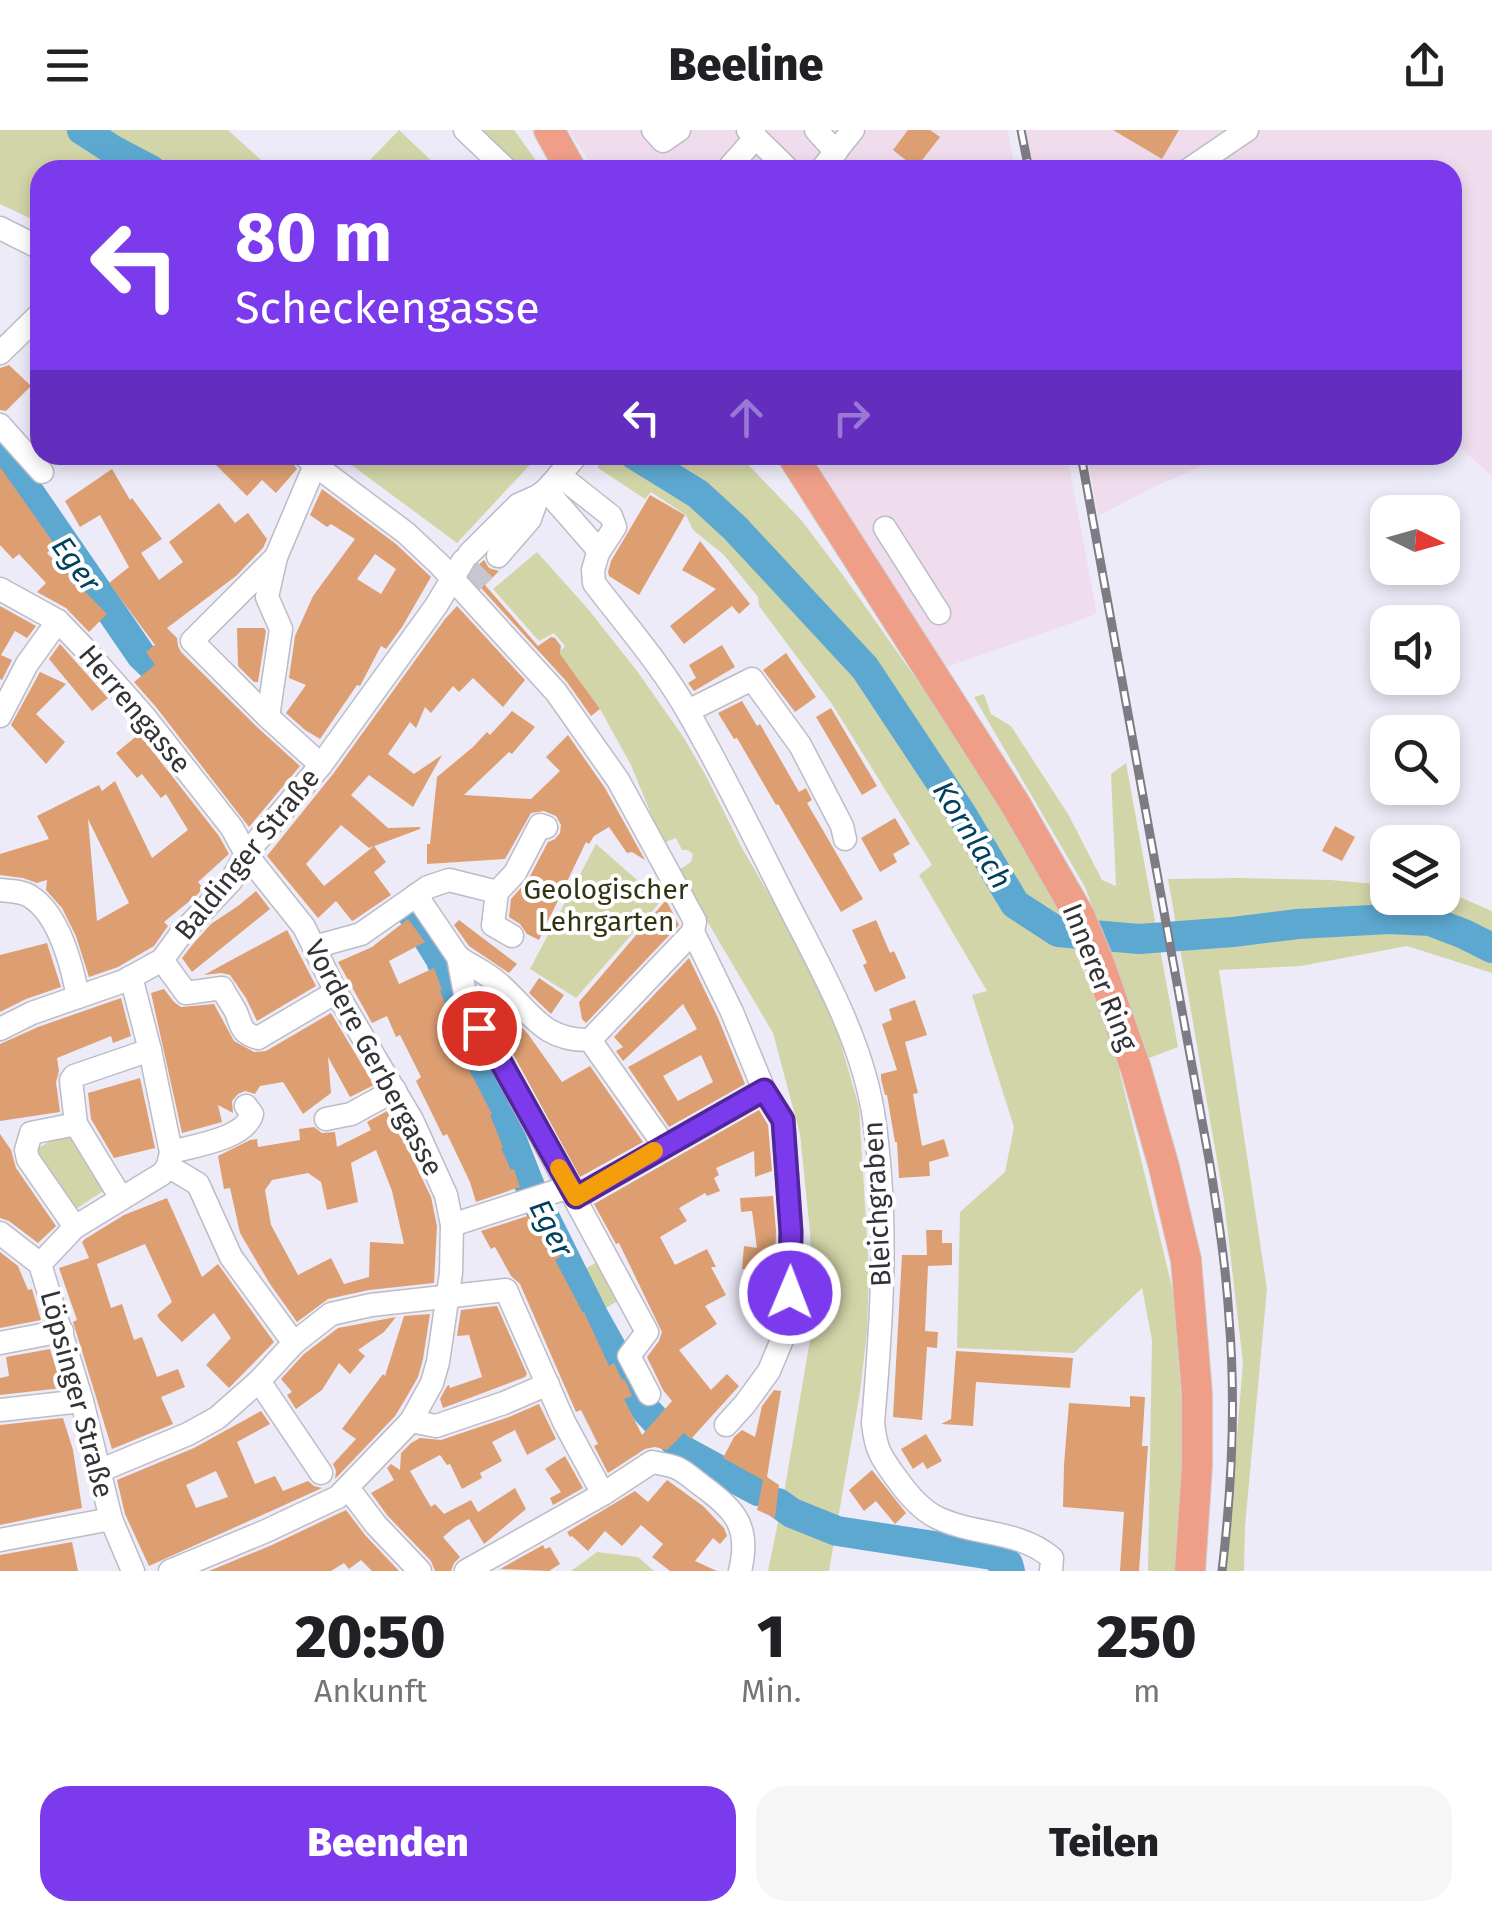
<!DOCTYPE html>
<html lang="de">
<meta charset="utf-8">
<style>
body{margin:0;font-family:"Fira Sans",sans-serif;background:#f6f6f6;color:#202124;height:100vh;display:flex;flex-direction:column;font-size:38px;white-space:nowrap}
*{box-sizing:border-box;margin:0}
p{font-size:32px;color:#757577}
.icon{flex:none;width:55px;height:55px;fill:none;stroke:currentColor;stroke-width:2;stroke-linecap:round;stroke-linejoin:round}
.map{position:relative;height:1441px;overflow:hidden}
.details{display:flex;flex-direction:column;background:#fff;flex:1}
.details>*{flex:none}
.guide{position:absolute;left:30px;top:30px;width:1432px;height:305px;border-radius:30px;box-shadow:0 5px 15px #0003;background:#7c3aed;color:#fff;overflow:hidden}
.needle{width:65px;rotate:95deg}
.controls{position:absolute;left:1370px;top:365px;display:grid;gap:20px}
.controls a{display:grid;place-items:center;width:90px;height:90px;border-radius:20px;background:#fff;box-shadow:0 5px 15px #0003;font-size:50px}
.pin{position:absolute;display:grid;place-items:center;width:85px;height:85px;color:#fff;margin:-42px;border:5px solid #fff;border-radius:50%;box-shadow:0 2px 10px #0007}
.me{position:absolute;width:110px;margin:-55px;rotate:1deg;stroke-linejoin:round;filter:drop-shadow(0 0 8px #0008)}
.turn{display:flex;align-items:center;gap:35px;height:210px;padding:0 40px;font-size:45px}
.turn .icon{width:130px;height:130px;stroke-width:2.5}
.turn b{display:block;font-size:70px;line-height:85px}
.lanes{display:flex;align-items:center;height:95px;padding:0 40px;background:#0003;justify-content:center;gap:50px;direction:ltr}
.lanes .off{opacity:.35}
.eta{display:flex;justify-content:space-evenly;align-items:center;height:170px;text-align:center}
.eta b{font-size:60px;font-weight:800;line-height:70px}
.button{display:flex;gap:20px;margin-top:auto;padding:20px 40px}
.button a{flex:1;height:115px;border-radius:30px;background:#7c3aed;color:#fff;font-size:40px;font-weight:800;line-height:115px;text-align:center}
.button a+a{background:#f6f6f6;color:#202124}
header{display:flex;justify-content:space-between;align-items:center;height:130px;padding:0 40px;background:#fff;font-size:45px;font-weight:800}
.map>svg:first-child{display:block}
.commercial{fill:#efdded}
.green{fill:#d2d5a8}
.lines{fill:none;stroke-linecap:round;stroke-linejoin:round}
.stream{stroke:#5da8d1;stroke-width:5}
.river{stroke:#5da8d1;stroke-width:30}
.building{fill:#dd9f72;fill-rule:evenodd}
.minor-tunnel{stroke:#c8c6d1;stroke-width:22;stroke-dasharray:22 11;stroke-linecap:butt}
.minor-casing{stroke:#bdbbc7;stroke-width:25}
.major-casing{stroke:#cececf;stroke-width:32}
.minor{stroke:#fff;stroke-width:22}
.major{stroke:#ef9f88;stroke-width:30}
.rail-casing{stroke:#7d7b83;stroke-width:9}
.rail{stroke:#fff;stroke-width:5;stroke-dasharray:15;stroke-linecap:butt}
.route-casing{stroke:#51269a;stroke-width:25}
.route{stroke:#7c3aed;stroke-width:18}
.slow{stroke:#f59e0b;stroke-width:18}
.labels{text-anchor:middle;dominant-baseline:central;stroke-width:8;stroke-linejoin:round;paint-order:stroke}
.street-label{font-size:28px;fill:#333237;stroke:#fff}
.park-label{font-size:28px;fill:#333414;stroke:#fff}
.water-label{font-size:30px;font-style:italic;fill:#00415d;stroke:#fff}
</style>
<header><svg class="icon" aria-label="menu" viewBox="0 0 24 24"><path d="M4 6h16M4 12h16M4 18h16"/></svg>Beeline<svg class="icon" aria-label="share" viewBox="0 0 24 24"><path d="M12 15V3M7 8l5-5 5 5M5 13v7h14v-7"/></svg></header>
<div class="map">
<svg width="1492" height="1441" viewBox="0 0 1492 1441">
<rect width="100%" height="100%" fill="#edebf8"/>
<g class="commercial">
<path d="M568,0H1008L1015,40H596Z"/>
<path d="M1026,0H1492V346L1453,311L1452,40H1033Z"/>
<path d="M812,325H1067L1097,484L944,538Z"/>
<path d="M1087,325H1227L1156,356L1098,386Z"/>
</g>
<g class="green">
<path d="M0,0H228L272,40H40V93L0,74Z"/>
<path d="M399,0L441,40H379L369,31Z"/>
<path d="M476,0H514L543,40H516Z"/>
<path d="M338,325H539L457,413Z"/>
<path d="M602,325H739L802,391L845,448L934,574L1025,716L1063,790L1113,914L1173,1161L1187,1343L1179,1441H1148L1152,1210L1142,1158L1074,1223L957,1218L960,1082L1005,1042L1014,997L972,865L987,861L919,745L932,735L832,574L759,476L758,467L724,425L693,400L686,385L651,362L645,369L598,338V329Z"/>
<path d="M537,422L588,479L637,541L684,608L706,646L742,718L795,809L834,890L859,977L869,1141L867,1202L860,1262L829,1441H768L784,1363L813,1192L810,1102L800,1004L773,903L687,757L679,740L691,732L693,724L688,720H682L676,708L663,713L631,635L600,579L559,523L565,516L554,503L539,511L493,459Z"/>
<path d="M984,564L991,584L1011,596L1068,684L1102,750L1116,756L1111,644L1126,633L1178,917L1149,928L1085,757L974,567Z"/>
<path d="M596,714L661,771L576,868L530,839Z"/>
<path d="M1241,748L1331,750L1387,755L1388,768H1442L1443,760L1492,781V843L1407,816L1301,836L1219,840L1267,1159L1245,1396L1244,1441H1226L1243,1233L1224,1070L1168,749Z"/>
<path d="M70,1001L109,1057L70,1083L32,1021Z"/>
<path d="M601,1130L623,1168L597,1183L576,1144Z"/>
<path d="M597,1422L638,1427L654,1441H571Z"/>
</g>
<g class="lines">
<path class="stream" d="M572,1145L584,1149L597,1174L593,1185"/>
<g class="river">
<path d="M82,0L113,20L151,40"/>
<path d="M635,325L698,364L735,398L865,538L961,683L1015,774L1058,802L1139,809L1233,802L1298,794L1389,789L1430,791L1464,804L1492,818"/>
<path d="M0,327L27,359L141,525L181,564"/>
<path d="M412,783L440,828L533,1064L593,1185L646,1280L684,1321L758,1361"/>
<path d="M778,1373L792,1383L837,1401L992,1425L1008,1434L1010,1441"/>
</g>
</g>
<g class="building">
<path d="M908,0H930L940,7L916,38L893,20Z"/>
<path d="M1113,0H1179L1162,29Z"/>
<path d="M9,235L31,256L6,281L0,280V238Z"/>
<path d="M206,325H287L297,339L276,363L262,350L247,366Z"/>
<path d="M0,337L55,415L47,423L107,484L89,502L66,478L37,462L46,453L19,424L13,429L0,415Z"/>
<path d="M112,339L130,370L132,368L162,409L141,423L159,450L183,432L169,412L219,373L235,393L248,383L267,409L263,418L236,446L167,498L177,508L178,516L181,522L258,598L300,636L249,697L156,577L134,552L155,535L146,522L155,515L109,453L129,437L100,385L80,397L65,371Z"/>
<path d="M322,359L396,414L431,447L402,497L386,519L381,516L360,556L357,555L320,609L305,600L286,583L306,555L289,548L295,506L313,466L355,409L331,394L327,397L310,385ZM375,424L396,439L381,464L357,449Z"/>
<path d="M650,365L685,385L639,465L609,446L608,442L611,431Z"/>
<path d="M700,411L750,474L739,484L732,476L684,514L670,496L716,459L682,440Z"/>
<path d="M484,430L489,438L499,441L485,455L538,516L551,507L555,508L561,516L560,524L600,579L591,586L567,552L471,447L477,436Z"/>
<path d="M0,476L36,496L27,508L15,501L1,525L12,530L2,550L0,549Z"/>
<path d="M457,476L525,550L503,577L473,548L459,562L453,556L431,583L425,577L416,598L410,592L388,624L414,644L442,625L413,677L369,645L351,665L388,698L420,697V699L369,718L341,695L306,734L324,756L374,716L386,732L374,742L391,765L354,790L352,791L336,771L318,788L267,726L333,644L445,489Z"/>
<path d="M237,498H264L266,501L258,552H254L238,536Z"/>
<path d="M60,514L108,568L92,581L49,529Z"/>
<path d="M722,515L735,537L694,561L688,553L696,548L689,535Z"/>
<path d="M786,523L816,567L795,582L763,540Z"/>
<path d="M40,542L66,554L36,584L65,612L46,634L11,595Z"/>
<path d="M742,571L757,596L760,594L799,662L806,658L812,670L807,673L863,769L841,782L778,674L776,675L737,608L734,609L718,583Z"/>
<path d="M831,578L877,656L862,665L816,587Z"/>
<path d="M512,581L535,597L512,624L509,622L464,665L531,669L560,641L546,627L568,605L605,658L645,730L632,722L627,723L609,697L594,706L589,714L586,712L539,810L527,804L520,794L509,787L511,769L528,750L548,712L555,709L560,703L561,695L556,686L544,681L531,683L505,729L427,734V714H430L437,647L473,617L487,602L490,605Z"/>
<path d="M139,604L219,706L229,724L198,752L203,758L197,765L164,792L168,796L154,816L118,837L89,847L76,806L62,778L46,760L47,750L37,753L23,748L0,745V724L49,709L37,686L99,655L102,661L115,651L152,728L188,700L166,664L161,668L142,644L137,648L116,623ZM88,689L129,773L97,791Z"/>
<path d="M895,688L910,714L893,724L897,732L880,742L861,708Z"/>
<path d="M1335,696L1355,707L1342,731L1322,721Z"/>
<path d="M256,761L270,779L192,842L182,828L193,814L211,794L238,776Z"/>
<path d="M666,770L679,795L586,893L582,889L579,872Z"/>
<path d="M408,789L425,812L389,831L399,854L434,838L442,860L440,861L466,924L462,926L492,984L490,985L503,1017L501,1018L511,1040L514,1039L520,1057L476,1072L470,1052L447,1004L443,1006L416,951L421,947L400,905L396,907L387,886L372,893L338,832L372,817Z"/>
<path d="M459,790L517,834L509,843L469,816L454,795Z"/>
<path d="M876,790L890,823L894,821L906,848L875,862L863,835L867,833L852,800Z"/>
<path d="M287,800L316,856L257,891L246,868L230,845L221,843L204,845Z"/>
<path d="M47,813L61,857L26,869L0,882V825Z"/>
<path d="M689,828L718,888L745,954L669,997L628,937L697,899L683,874L623,931L616,921L623,917L614,907ZM701,925L713,952L678,971L663,946Z"/>
<path d="M539,848L564,865L551,884L529,863Z"/>
<path d="M164,859L174,872L181,877L214,874L234,911L254,922L266,921L331,883L374,955L350,967L328,927L331,963L303,984L283,952L260,956L255,964L245,961L238,964L232,971L233,983L218,975L222,992L182,1003L151,863Z"/>
<path d="M492,867L528,904L562,952L590,936L643,1012L580,1047L506,911L495,897L485,874Z"/>
<path d="M121,868L131,906L113,913L111,906L57,928L59,941L56,952L60,982L0,991V914L38,897Z"/>
<path d="M915,870L927,905L905,912L918,963L913,964L922,1016L944,1009L949,1026L929,1032L930,1046L899,1048L897,1012H895L887,965H885L881,949V944L897,940L882,894L892,890L889,879Z"/>
<path d="M140,948L155,1018L114,1028L91,989L88,963Z"/>
<path d="M389,980L431,1067L437,1096L434,1153L369,1160L328,1169L297,1192L270,1154L240,1103L230,1058L224,1059L218,1026L250,1010L257,1009L258,1017L300,1010L299,999L314,997L322,1003L335,1002L337,1017L371,1000L367,992ZM376,1020L392,1061L404,1114L370,1112L369,1147L344,1154L331,1128L298,1145L271,1095L265,1060L272,1050L308,1043L321,1052L327,1080L358,1072L351,1033Z"/>
<path d="M759,980L768,995L772,1041L755,1047L754,1021L716,1038L719,1045L714,1048L720,1061L707,1066L705,1063L679,1078L687,1091L660,1107L675,1135L707,1119L716,1137H711L726,1165L705,1176L717,1194L679,1220L711,1260L727,1244L739,1256L691,1309L684,1303L667,1320L655,1317L645,1319L608,1343L594,1316L598,1314L581,1280L576,1282L520,1154L511,1146L495,1117L491,1119L481,1101L537,1083L560,1127L555,1130L583,1183L584,1182L609,1236L614,1233L622,1250L624,1249L628,1256L632,1266L624,1269L642,1305L672,1271L663,1260L647,1227L659,1211L662,1202L619,1113L616,1114L594,1074Z"/>
<path d="M0,1004L11,1020L16,1038L56,1096L38,1113L9,1091L0,1088Z"/>
<path d="M773,1066L776,1101L775,1142L742,1139L744,1116L757,1118L752,1081L741,1082L740,1068Z"/>
<path d="M167,1068L202,1147L218,1134L274,1212L229,1258L206,1235L231,1208L214,1183L182,1212L160,1190L157,1185L172,1172L145,1114L97,1134L111,1178L122,1174L134,1210L142,1207L157,1247L178,1239L185,1257L161,1267L173,1294L112,1319L73,1192L77,1190L59,1138L89,1128L82,1112L85,1109L124,1085Z"/>
<path d="M926,1100H942V1113H952V1135L928,1136L925,1201L938,1202L937,1218L927,1217L922,1290L893,1287L902,1125H927Z"/>
<path d="M0,1122L18,1136L28,1160L32,1159L41,1190L0,1198Z"/>
<path d="M497,1176L527,1244L525,1247L443,1278L440,1269L447,1256L449,1255L450,1258L482,1247L469,1205L457,1206L461,1180Z"/>
<path d="M430,1184L423,1229L418,1247L406,1268L395,1286L335,1349L336,1341L333,1334L356,1309L342,1299L383,1244L385,1246L404,1186Z"/>
<path d="M396,1187L384,1202L358,1220L365,1226L350,1244L339,1233L322,1260L296,1279L287,1265L292,1262L281,1249L304,1224L338,1198Z"/>
<path d="M50,1219L62,1258L0,1265V1248L9,1246L6,1227Z"/>
<path d="M956,1221L1073,1228L1070,1258L976,1252L973,1296L941,1294L951,1289Z"/>
<path d="M774,1260L781,1261L767,1347L779,1355L775,1388L757,1380L763,1350L723,1328L734,1307L742,1300L755,1307L762,1276Z"/>
<path d="M1130,1266L1145,1267L1142,1316H1148L1139,1441H1120L1124,1382L1063,1377L1064,1335L1069,1273L1130,1277Z"/>
<path d="M539,1274L556,1309L527,1325L515,1300L492,1312L502,1331L480,1343L482,1348L462,1359L450,1334L447,1335L440,1325L410,1341L431,1377L435,1374L444,1384L471,1370L478,1382L515,1358L526,1379L484,1414L469,1389L455,1397L443,1407L460,1427L454,1433L451,1441H435L431,1431L387,1385L371,1363L394,1350L387,1338L391,1334L400,1340L401,1323L411,1313L420,1308L441,1310L509,1287Z"/>
<path d="M261,1281L270,1294L237,1312L255,1354L275,1346L283,1361L308,1351L314,1356L322,1358L149,1436L125,1384L117,1350L194,1318ZM216,1341L228,1367L196,1378L186,1355Z"/>
<path d="M63,1288L73,1320L82,1378L0,1395V1295Z"/>
<path d="M926,1304L942,1331L927,1339L923,1332L913,1339L901,1319Z"/>
<path d="M565,1326L583,1358L553,1375L550,1368L561,1362L545,1339Z"/>
<path d="M872,1340L906,1383L895,1394L876,1371L864,1381L849,1360Z"/>
<path d="M667,1350L703,1376L724,1398L727,1406L720,1414L713,1408L695,1431L717,1441H670L652,1427L663,1414L641,1395L622,1416L605,1401L588,1421L572,1406L570,1407L567,1402L635,1361L648,1372Z"/>
<path d="M346,1380L365,1405L399,1441H372L361,1430L349,1439L344,1433L331,1441H209L272,1415Z"/>
<path d="M72,1412L78,1441H0V1425Z"/>
<path d="M543,1415L545,1419L550,1417L560,1434L549,1441L500,1439Z"/>
</g>
<g class="lines">
<path class="minor-tunnel" d="M469,455L498,426"/>
<defs>
<g id="minor">
<path d="M465,0L507,40"/>
<path d="M653,0L663,11L679,0"/>
<path d="M748,0L789,40"/>
<path d="M816,0L836,22"/>
<path d="M727,40L756,7"/>
<path d="M821,40L853,0"/>
<path d="M1188,40L1247,0"/>
<path d="M0,98L40,118"/>
<path d="M0,223L40,184"/>
<path d="M0,295L42,342"/>
<path d="M304,325L315,335L406,403L440,435L556,562L618,650L695,791L693,802L732,882L764,960L783,990L791,1101L789,1193L769,1241L745,1274L726,1295"/>
<path d="M315,335L276,427L267,467L281,499L268,587L321,635"/>
<path d="M559,345L611,386L615,397L598,423"/>
<path d="M546,360L595,416L598,423L593,440L594,453C626,495 662,536 688,582C725,646 757,713 790,778C823,842 861,910 873,982C889,1086 882,1189 873,1293C876,1321 881,1327 897,1349C907,1363 920,1379 936,1387C974,1406 1018,1399 1052,1428L1051,1441"/>
<path d="M885,398L939,483"/>
<path d="M469,424L518,375L538,366L546,360L577,325"/>
<path d="M498,426L530,389L538,366"/>
<path d="M0,459L58,491L83,517L144,586L232,698L246,724L304,797L336,862L412,990L446,1065L452,1095L451,1143L438,1232L432,1253L411,1291L338,1367L266,1401L170,1441"/>
<path d="M688,581L752,549L800,615L842,696L845,709"/>
<path d="M0,586L27,534L58,491"/>
<path d="M268,587L192,511L276,427"/>
<path d="M0,760C10,761 23,761 31,767C59,785 72,836 78,867"/>
<path d="M497,762L515,743L540,695L546,697"/>
<path d="M416,765L458,827L466,869L482,905L493,918L647,1202L629,1226L649,1264"/>
<path d="M314,817L361,804L428,757L449,750L497,762L493,795L512,806"/>
<path d="M458,827C471,836 487,843 498,853C531,881 541,911 590,910L693,802"/>
<path d="M162,830L186,863L222,858C226,866 232,874 236,882C242,897 241,903 258,908L336,862"/>
<path d="M131,847L150,920L171,1022L168,1036"/>
<path d="M0,899L32,883L124,851L162,830L181,804L231,751L246,724L321,635L436,476L463,431"/>
<path d="M590,910L664,1015"/>
<path d="M326,989L351,984L395,960"/>
<path d="M76,994L71,950L74,946L150,920"/>
<path d="M171,1022C193,1016 245,1009 252,984L246,976"/>
<path d="M168,1036L198,1054L231,1127L294,1213"/>
<path d="M576,1067L764,960"/>
<path d="M452,1095L569,1057"/>
<path d="M75,1097L28,1029L26,1020L31,1003L76,994L121,1068"/>
<path d="M0,1103L40,1134"/>
<path d="M0,1213L62,1201"/>
<path d="M259,1251L321,1343"/>
<path d="M0,1280L82,1271"/>
<path d="M411,1291L436,1296L504,1273L548,1254"/>
<path d="M99,1341L188,1304L217,1288L259,1251L294,1213L331,1184L371,1175L506,1160L564,1292L603,1364"/>
<path d="M348,1358L376,1395L420,1441"/>
<path d="M0,1410L111,1389"/>
<path d="M133,1441L111,1389L82,1271L40,1134L75,1097L162,1044L168,1036"/>
<path d="M466,1441L603,1364L652,1332C681,1337 679,1338 701,1355C735,1380 751,1396 740,1441"/>
</g>
<g id="major">
<path d="M549,0L571,40"/>
<path d="M792,325L1014,672L1080,787L1099,833L1136,939L1164,1037L1186,1130L1197,1264V1336L1190,1441"/>
</g>
</defs>
<use href="#minor" class="minor-casing"/>
<use href="#major" class="major-casing"/>
<use href="#minor" class="minor"/>
<use href="#major" class="major"/>
<defs>
<g id="rail">
<path d="M1021,0L1029,40"/>
<path d="M1081,325L1210,1035C1218,1086 1226,1137 1229,1188C1236,1272 1232,1357 1222,1441"/>
</g>
</defs>
<use href="#rail" class="rail-casing"/>
<use href="#rail" class="rail"/>
</g>
<g class="lines">
<defs>
<path id="route" d="M479,898L493,918L576,1067L764,960L783,990L791,1102L790,1163"/>
</defs>
<use href="#route" class="route-casing"/>
<use href="#route" class="route"/>
<path class="slow" d="M559,1038L576,1067L654,1021"/>
</g>
<g class="labels">
<g class="street-label">
<text transform="translate(135 579) rotate(50)">Herrengasse</text>
<text transform="translate(247 724) rotate(-51)">Baldinger Straße</text>
<text transform="translate(1100 847) rotate(68)">Innerer Ring</text>
<text transform="translate(374 928) rotate(62)">Vordere Gerbergasse</text>
<text transform="translate(877 1074) rotate(-93)">Bleichgraben</text>
<text transform="translate(77 1264) rotate(75)">Löpsinger Straße</text>
</g>
<g class="park-label">
<text x="606" y="759">Geologischer<tspan x="606" dy="32">Lehrgarten</tspan></text>
</g>
<g class="water-label">
<text transform="translate(76 434) rotate(54)">Eger</text>
<text transform="translate(972 705) rotate(58)">Kornlach</text>
<text transform="translate(551 1098) rotate(63)">Eger</text>
</g>
</g>
</svg>
<div class="controls">
<a><svg class="needle" viewBox="-14 -14 28 28"><path d="M0-13l5 13h-10z" fill="#e53935"/><path d="M0 13l5-13h-10z" fill="#757577"/></svg></a>
<a><svg class="icon" aria-label="sound" viewBox="0 0 24 24"><path d="M4 9h4l5-4v14l-5-4H4zM17 9q2 3 0 6"/></svg></a>
<a><svg class="icon" aria-label="search" viewBox="0 0 24 24"><circle cx="10" cy="10" r="6"/><path d="M15 15l6 6"/></svg></a>
<a><svg class="icon" aria-label="layers" viewBox="0 0 24 24"><path d="M12 4l9 5-9 5-9-5zM3 14l9 5 9-5"/></svg></a>
</div>
<div class="pin" style="left:479px;top:898px;background:#d93025"><svg class="icon" aria-label="arrive" viewBox="0 0 24 24"><path d="M6 21V4h12l-3 4 3 4H6"/></svg></div>
<svg class="me" style="left:790px;top:1163px" viewBox="-20 -20 40 40"><circle r="17" fill="#7c3aed" stroke="#fff" stroke-width="3"/><path d="M0-11L8 9 0 5-8 9z" fill="#fff"/></svg>
<div class="guide">
<div class="turn"><svg class="icon" aria-label="left" viewBox="0 0 24 24"><path d="M17 20v-9H6M10 6l-5 5 5 5"/></svg><div><b>80 m</b>Scheckengasse</div></div>
<div class="lanes"><svg class="icon" aria-label="left" viewBox="0 0 24 24"><path d="M17 20v-9H6M10 6l-5 5 5 5"/></svg><svg class="icon off" aria-label="ahead" viewBox="0 0 24 24"><path d="M12 20V5M6 11l6-6 6 6"/></svg><svg class="icon off" aria-label="right" viewBox="0 0 24 24"><path d="M7 20v-9h11M14 6l5 5-5 5"/></svg></div>
</div>
</div>
<section class="details">
<div class="eta">
<div><b>20:50</b><p>Ankunft</p></div>
<div><b>1</b><p>Min.</p></div>
<div><b>250</b><p>m</p></div>
</div>
<div class="button"><a>Beenden</a><a>Teilen</a></div>
</section>
